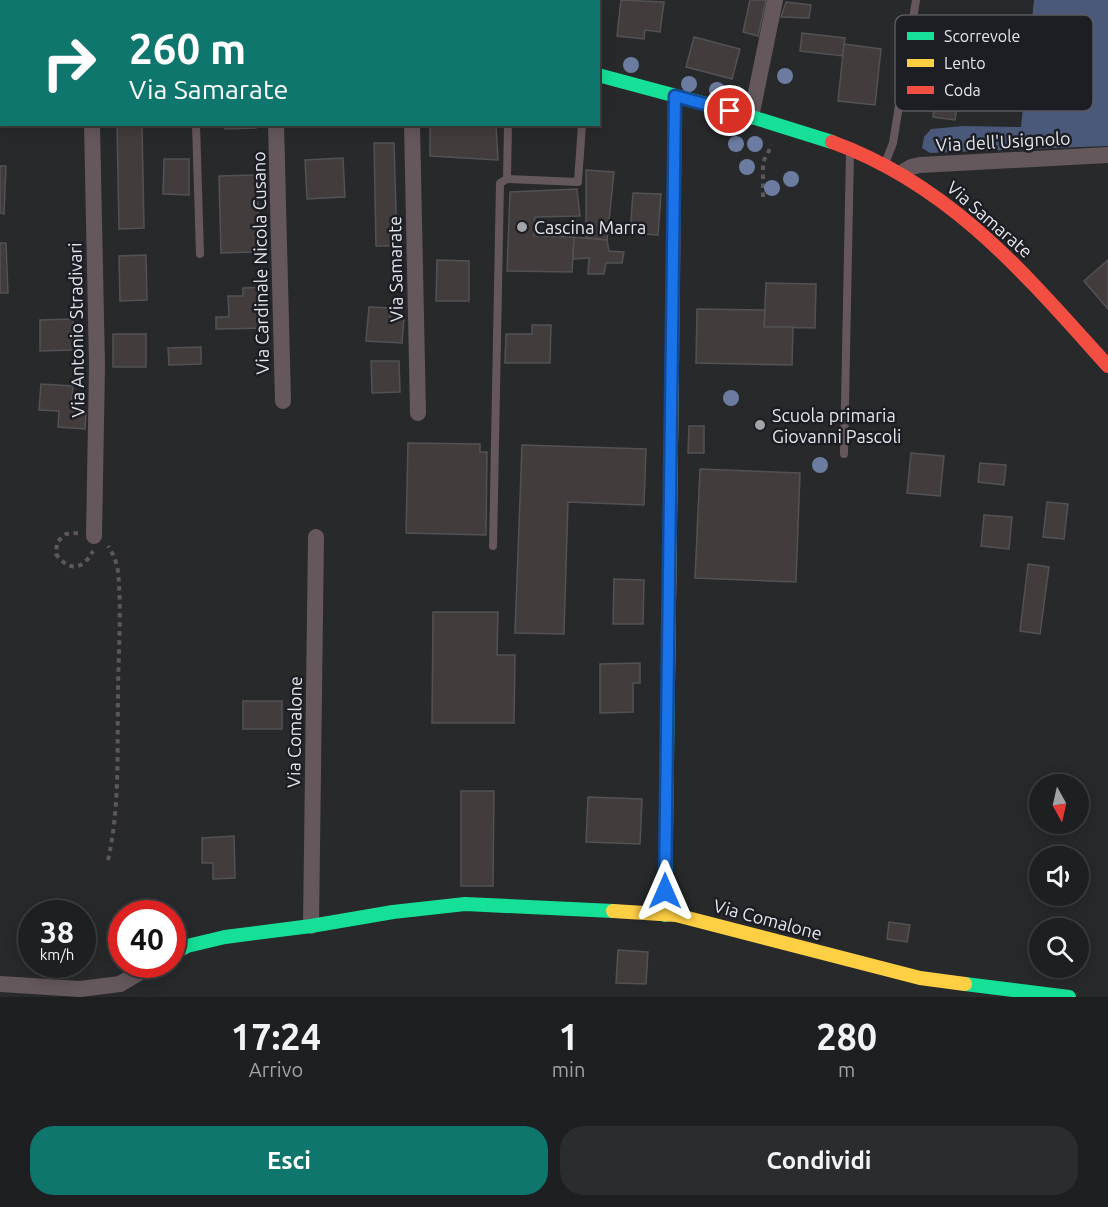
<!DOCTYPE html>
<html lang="it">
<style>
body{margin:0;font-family:Ubuntu,sans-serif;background:#2a2c2d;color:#f1f3f6;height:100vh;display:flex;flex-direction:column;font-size:22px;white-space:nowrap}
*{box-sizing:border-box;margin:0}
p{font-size:20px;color:#a0a2a5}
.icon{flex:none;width:33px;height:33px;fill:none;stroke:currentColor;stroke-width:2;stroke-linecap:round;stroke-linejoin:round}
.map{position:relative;height:997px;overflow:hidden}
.drawer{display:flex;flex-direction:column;background:#1d1f20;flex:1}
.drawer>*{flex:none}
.hud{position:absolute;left:0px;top:0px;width:600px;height:126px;box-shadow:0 3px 15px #0003,0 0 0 2px #3b3d3e;background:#0f766e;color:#fff;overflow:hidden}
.needle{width:39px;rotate:172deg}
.tools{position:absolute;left:1029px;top:774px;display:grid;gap:12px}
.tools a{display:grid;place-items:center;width:60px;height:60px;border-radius:50%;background:#1d1f20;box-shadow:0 3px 15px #0003,0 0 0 2px #3b3d3e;font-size:30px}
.speed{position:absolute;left:18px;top:900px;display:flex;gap:12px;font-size:30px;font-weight:700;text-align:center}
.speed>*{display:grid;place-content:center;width:78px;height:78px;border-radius:50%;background:#1d1f20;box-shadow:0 3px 15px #0003,0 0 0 2px #3b3d3e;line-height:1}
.speed small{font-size:15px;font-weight:400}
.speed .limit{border:9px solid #d22;background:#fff;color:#111}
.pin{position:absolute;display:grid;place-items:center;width:51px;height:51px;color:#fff;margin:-26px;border:3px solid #fff;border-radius:50%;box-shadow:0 2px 6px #0007}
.me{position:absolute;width:66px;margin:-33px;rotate:0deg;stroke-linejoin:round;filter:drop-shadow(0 0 4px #0008)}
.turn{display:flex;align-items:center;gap:21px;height:126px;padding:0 30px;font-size:27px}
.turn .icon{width:78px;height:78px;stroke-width:2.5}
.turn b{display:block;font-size:42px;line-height:51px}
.eta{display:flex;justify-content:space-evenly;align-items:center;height:102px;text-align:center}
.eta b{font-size:36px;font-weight:600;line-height:42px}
.button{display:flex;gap:12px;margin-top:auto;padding:12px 30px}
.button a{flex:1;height:69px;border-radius:24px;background:#0f766e;color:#fff;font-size:24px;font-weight:600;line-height:69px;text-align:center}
.button a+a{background:#2a2c2d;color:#f1f3f6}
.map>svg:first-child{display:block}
.forest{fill:#4a597a}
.building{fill:#433c3c;stroke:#525254;stroke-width:1.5}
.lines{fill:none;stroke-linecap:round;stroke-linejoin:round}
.path{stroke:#5e575a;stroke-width:4;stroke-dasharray:4.5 4.5;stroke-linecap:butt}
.lane{stroke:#64585c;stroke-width:8}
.street{stroke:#64585c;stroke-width:16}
.fast{stroke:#16e098;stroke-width:14}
.slow{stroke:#ffcf43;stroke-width:14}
.jam{stroke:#f24e42;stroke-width:14}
.tree{fill:#6c7ca0}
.route-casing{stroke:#114b97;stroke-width:15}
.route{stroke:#1a73e8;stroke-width:10}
.poi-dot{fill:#a2a4a7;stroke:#1c1e24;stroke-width:2}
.labels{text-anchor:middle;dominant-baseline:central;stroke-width:5;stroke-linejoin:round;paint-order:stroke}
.street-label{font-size:18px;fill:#e4e6ea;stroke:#1c1e24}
.poi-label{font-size:18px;fill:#e4e6ea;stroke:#1c1e24;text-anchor:start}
.key{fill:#1c1e24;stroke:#585a5f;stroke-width:1.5}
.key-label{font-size:16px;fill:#e4e6ea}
</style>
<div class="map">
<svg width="1108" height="997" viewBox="0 0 1108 997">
<rect width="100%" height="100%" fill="#27292b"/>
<path class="forest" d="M1034,0H1108V146L930,153L922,148L924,137L931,129L963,126L1021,127Z"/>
<g class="building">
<path d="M621,0L664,2L660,32L645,30L644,39L617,36Z"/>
<path d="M750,0H766L758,36L743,32Z"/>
<path d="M786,2L811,5L809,18L781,17Z"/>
<path d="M802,33L845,38L843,56L800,51Z"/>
<path d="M694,37L740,49L732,79L686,67Z"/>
<path d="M844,44L881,49L875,105L838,101Z"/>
<path d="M935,99L958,102L955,120L933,117Z"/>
<path d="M117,124H142L144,228L119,229Z"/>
<path d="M224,124H256V128L225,129Z"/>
<path d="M430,124H496L498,160L430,156Z"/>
<path d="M374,143H394L397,246H376Z"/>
<path d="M343,158L345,197L307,199L305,160Z"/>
<path d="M164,159H189V195L163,194Z"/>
<path d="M0,166H6L4,214L0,213Z"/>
<path d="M586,170L614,172L607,240L586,238Z"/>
<path d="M257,175L259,252L221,253L219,176Z"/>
<path d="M577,189L580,216L535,217L534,236L574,237L572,272L507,271L510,192Z"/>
<path d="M633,193L661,194L658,235L630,233Z"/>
<path d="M574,237L607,240L609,251L624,252L622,263H606L604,274H588L589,258L573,259Z"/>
<path d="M0,243H6L8,293H0Z"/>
<path d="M146,255L147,300L120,301L119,256Z"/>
<path d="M437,260L469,261V301H436Z"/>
<path d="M1108,260V309L1084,281Z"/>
<path d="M766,283L816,284L815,328L764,327Z"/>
<path d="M265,287V328L216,329V317H229L228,296H243V288Z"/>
<path d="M369,307L390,308V317L404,318L402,343L366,341Z"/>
<path d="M697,309L765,310L764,327H793L792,365L696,363Z"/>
<path d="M73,319L74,350L40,351V320Z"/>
<path d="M532,325H551L550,363H505L506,334H532Z"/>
<rect x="113" y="334" width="33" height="33"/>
<path d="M201,347V364L169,365L168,348Z"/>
<path d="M371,361H399L400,392L372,393Z"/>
<path d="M41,384L73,386L71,410L86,411L85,429L58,427L59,411L39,410Z"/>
<path d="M689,426H704V453H688Z"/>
<path d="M408,443L480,444V452H487L486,535L406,533Z"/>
<path d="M522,445L646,449L644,505L568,502L564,634L515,633Z"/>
<path d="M911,453L944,456L940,496L907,493Z"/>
<path d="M980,463L1006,465L1004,485L978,482Z"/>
<path d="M700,469L800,473L796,582L695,578Z"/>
<path d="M1047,502L1068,504L1064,539L1043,537Z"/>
<path d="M984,515L1012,517L1009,549L981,546Z"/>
<path d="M1028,564L1049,567L1040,634L1020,631Z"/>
<path d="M614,579L644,580L643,624H613Z"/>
<path d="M433,612H498L497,655H515L514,723H432Z"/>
<path d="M640,663V683H633V712L600,713V664Z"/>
<rect x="243" y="701" width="39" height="28"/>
<path d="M461,791H494L493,886H461Z"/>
<path d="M588,797L642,799L640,844L586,842Z"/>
<path d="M234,836L235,878L213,879V863H202V838Z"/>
<path d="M889,922L910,925L907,942L887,939Z"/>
<path d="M618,950L648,952L646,984L616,983Z"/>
</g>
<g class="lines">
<g class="path">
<path d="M763,197V162L772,145"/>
<path d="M78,533L66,534L57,542L56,554C69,572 83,570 93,551"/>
<path d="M108,860C120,807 117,750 118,696C118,655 122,612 118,572C117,562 113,554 108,546"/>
</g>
<g class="lane">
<path d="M192,0V2"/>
<path d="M196,124L200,254"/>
<path d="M886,161L893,143L916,0"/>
<path d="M507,179L578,182L582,124"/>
<path d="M844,454L850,152"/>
<path d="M493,546L500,183L507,179L508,124"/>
</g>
<g class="street">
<path d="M90,0V2"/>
<path d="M276,2V0"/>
<path d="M348,2V0"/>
<path d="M589,2V0"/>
<path d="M751,117L775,0"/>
<path d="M92,124L97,366L94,536"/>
<path d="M276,124L283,401"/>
<path d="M412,124L418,413"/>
<path d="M901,173L911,167L920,165L1108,155"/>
<path d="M311,926L316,537"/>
<path d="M0,984L80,989L120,984L154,964"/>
</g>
<g class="fast">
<path d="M313,0L320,2"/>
<path d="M598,75L736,112L832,142"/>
<path d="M665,915L668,682"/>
<path d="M172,954L187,946L225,937L311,926L393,912L465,904L613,911"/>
<path d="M965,984L1069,997"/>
</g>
<g class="slow">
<path d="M668,682L672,368"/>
<path d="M613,911L676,915L920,978L965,984"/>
</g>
<g class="jam">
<path d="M832,142C951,185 1026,275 1108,366"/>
<path d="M672,368L675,96"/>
</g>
</g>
<g class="tree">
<circle cx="631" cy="65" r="8"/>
<circle cx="785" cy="76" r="8"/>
<circle cx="689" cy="84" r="8"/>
<circle cx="717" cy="90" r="8"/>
<circle cx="736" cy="144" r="8"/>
<circle cx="755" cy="144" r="8"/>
<circle cx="747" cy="167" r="8"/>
<circle cx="791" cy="179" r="8"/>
<circle cx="772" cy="188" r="8"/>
<circle cx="731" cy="398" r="8"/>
<circle cx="820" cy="465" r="8"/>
</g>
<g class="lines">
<defs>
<path id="route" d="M665,891L675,96L730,111"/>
</defs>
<use href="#route" class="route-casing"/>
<use href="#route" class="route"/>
</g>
<g class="poi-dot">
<circle cx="522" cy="227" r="6"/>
<circle cx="760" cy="425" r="6"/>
</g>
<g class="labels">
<g class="street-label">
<text transform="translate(1003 141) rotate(-3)">Via dell'Usignolo</text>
<text transform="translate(990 219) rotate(41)">Via Samarate</text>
<text transform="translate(260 263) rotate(-91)">Via Cardinale Nicola Cusano</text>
<text transform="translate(395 269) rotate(-91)">Via Samarate</text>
<text transform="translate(76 330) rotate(-91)">Via Antonio Stradivari</text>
<text transform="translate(294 732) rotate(-89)">Via Comalone</text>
<text transform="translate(768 919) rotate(15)">Via Comalone</text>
</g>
<g class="poi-label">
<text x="534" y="227">Cascina Marra</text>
<text x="772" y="415">Scuola primaria<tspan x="772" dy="21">Giovanni Pascoli</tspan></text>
</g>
</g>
<rect x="895" y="15" width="198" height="96" rx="9" class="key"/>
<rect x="907" y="32" width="27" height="8" fill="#16e098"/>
<rect x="907" y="59" width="27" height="8" fill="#ffcf43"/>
<rect x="907" y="86" width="27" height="8" fill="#f24e42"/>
<g class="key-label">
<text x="944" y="42">Scorrevole</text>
<text x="944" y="69">Lento</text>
<text x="944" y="96">Coda</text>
</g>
</svg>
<div class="tools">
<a><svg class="needle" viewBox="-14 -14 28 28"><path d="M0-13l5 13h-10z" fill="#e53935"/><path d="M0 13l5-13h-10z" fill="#a0a2a5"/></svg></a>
<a><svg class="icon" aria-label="sound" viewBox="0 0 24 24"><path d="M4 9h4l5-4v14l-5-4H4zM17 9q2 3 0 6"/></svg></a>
<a><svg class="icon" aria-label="search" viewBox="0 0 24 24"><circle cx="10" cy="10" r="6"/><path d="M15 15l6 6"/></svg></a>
</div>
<div class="speed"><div>38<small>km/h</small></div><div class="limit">40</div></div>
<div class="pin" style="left:730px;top:111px;background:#d93025"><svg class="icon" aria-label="arrive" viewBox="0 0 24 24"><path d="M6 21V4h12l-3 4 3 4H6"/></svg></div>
<svg class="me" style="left:665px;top:891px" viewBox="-20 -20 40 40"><path d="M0-17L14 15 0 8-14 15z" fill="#1a73e8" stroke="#fff" stroke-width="4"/></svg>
<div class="hud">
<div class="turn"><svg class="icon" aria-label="right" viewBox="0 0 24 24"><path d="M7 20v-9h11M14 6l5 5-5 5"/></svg><div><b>260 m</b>Via Samarate</div></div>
</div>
</div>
<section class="drawer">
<div class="eta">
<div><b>17:24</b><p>Arrivo</p></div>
<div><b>1</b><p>min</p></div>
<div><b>280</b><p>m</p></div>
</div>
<div class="button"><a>Esci</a><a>Condividi</a></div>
</section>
